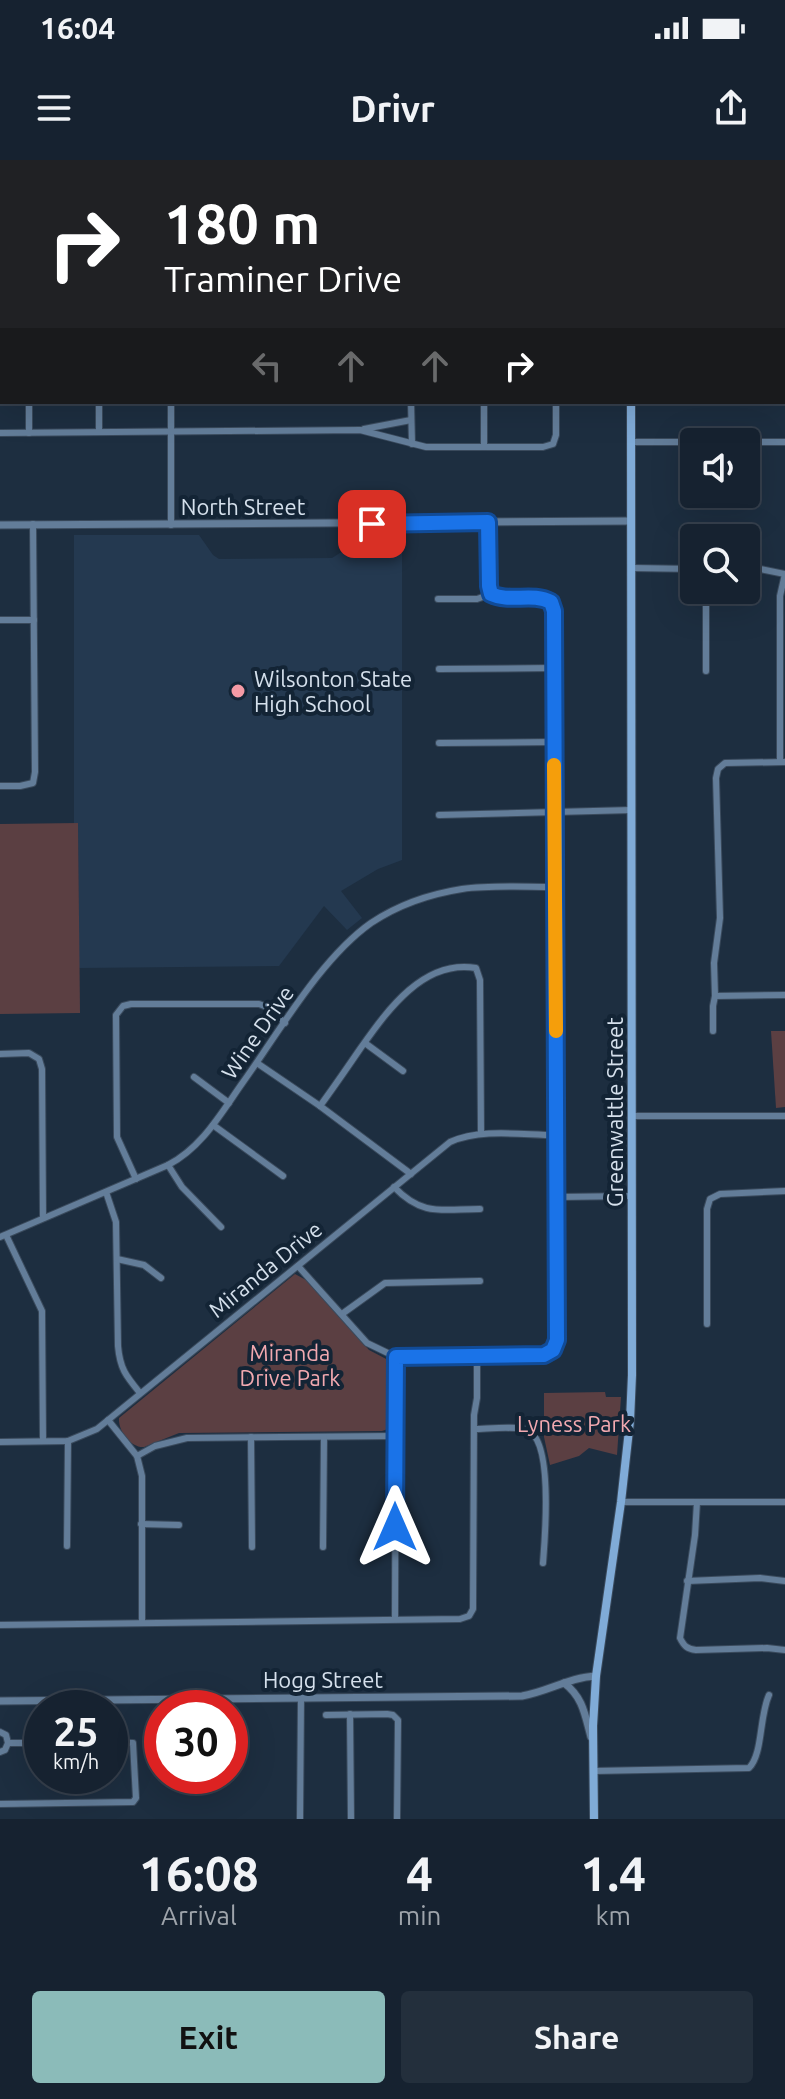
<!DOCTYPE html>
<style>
body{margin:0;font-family:Ubuntu,sans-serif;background:#232f3c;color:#f1f3f6;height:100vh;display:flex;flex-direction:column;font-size:30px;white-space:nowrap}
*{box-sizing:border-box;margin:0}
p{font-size:26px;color:#9ea4ab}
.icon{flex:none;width:44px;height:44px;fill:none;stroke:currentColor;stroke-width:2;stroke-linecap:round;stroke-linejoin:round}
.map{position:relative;height:1659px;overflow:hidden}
.sheet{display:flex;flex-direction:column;background:#162230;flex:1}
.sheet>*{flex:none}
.banner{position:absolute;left:0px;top:0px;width:786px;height:244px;box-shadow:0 8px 32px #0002,0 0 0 2px #353f4c;background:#202124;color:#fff;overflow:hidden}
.fabs{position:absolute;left:680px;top:268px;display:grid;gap:16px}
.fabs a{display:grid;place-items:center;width:80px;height:80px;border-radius:8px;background:#162230;box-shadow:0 8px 32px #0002,0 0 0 2px #353f4c;font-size:40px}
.speed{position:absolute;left:24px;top:1530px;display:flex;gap:16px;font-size:40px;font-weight:700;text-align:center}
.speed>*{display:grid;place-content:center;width:104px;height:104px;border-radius:50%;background:#162230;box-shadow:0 8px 32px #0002,0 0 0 2px #353f4c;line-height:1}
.speed small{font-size:20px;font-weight:400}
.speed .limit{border:12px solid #d22;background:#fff;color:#111}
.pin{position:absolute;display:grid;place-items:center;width:68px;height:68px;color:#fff;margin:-34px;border-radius:16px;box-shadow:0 4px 12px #0006}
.me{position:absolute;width:88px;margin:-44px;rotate:0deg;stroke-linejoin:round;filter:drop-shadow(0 0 6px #0008)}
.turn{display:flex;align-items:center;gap:28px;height:168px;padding:0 32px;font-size:36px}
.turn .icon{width:104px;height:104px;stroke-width:2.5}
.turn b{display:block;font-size:56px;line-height:68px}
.lanes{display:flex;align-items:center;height:76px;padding:0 32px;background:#0003;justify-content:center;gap:40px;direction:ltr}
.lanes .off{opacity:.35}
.eta{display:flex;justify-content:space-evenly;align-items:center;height:136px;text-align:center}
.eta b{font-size:48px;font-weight:700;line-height:56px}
.action{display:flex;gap:16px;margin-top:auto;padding:16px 32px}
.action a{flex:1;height:92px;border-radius:8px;background:#8bbbb9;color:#111;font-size:32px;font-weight:700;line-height:92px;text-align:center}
.action a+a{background:#232f3c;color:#f1f3f6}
.status{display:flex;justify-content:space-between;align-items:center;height:56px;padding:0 40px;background:#162230;direction:ltr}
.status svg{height:22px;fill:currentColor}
header{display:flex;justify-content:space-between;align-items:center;height:104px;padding:0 32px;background:#162230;font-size:36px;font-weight:700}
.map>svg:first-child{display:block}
.built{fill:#243950}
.green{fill:#5b3f42}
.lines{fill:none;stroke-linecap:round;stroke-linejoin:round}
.minor-casing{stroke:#3a4a5c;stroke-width:8}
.tertiary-casing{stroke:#3a4a5c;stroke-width:9}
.secondary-casing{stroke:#3a4a5c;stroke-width:10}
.minor{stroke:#637d99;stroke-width:6}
.tertiary{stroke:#637d99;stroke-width:7}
.secondary{stroke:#80abd7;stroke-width:8}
.route-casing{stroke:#114b97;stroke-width:20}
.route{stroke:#1a73e8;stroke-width:14}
.slow{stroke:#f59e0b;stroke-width:14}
.poi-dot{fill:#f49aa5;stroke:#132435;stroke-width:3}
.labels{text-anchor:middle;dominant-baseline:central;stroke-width:8;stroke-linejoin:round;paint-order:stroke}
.street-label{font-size:22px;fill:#d5e0ec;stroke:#132435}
.poi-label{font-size:22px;fill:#d5e0ec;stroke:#132435;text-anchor:start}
.park-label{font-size:22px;fill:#f2a9b0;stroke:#132435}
</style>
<div class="status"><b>16:04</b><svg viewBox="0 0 49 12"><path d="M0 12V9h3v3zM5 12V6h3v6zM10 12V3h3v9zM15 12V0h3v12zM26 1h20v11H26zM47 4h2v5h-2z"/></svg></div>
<header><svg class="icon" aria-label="menu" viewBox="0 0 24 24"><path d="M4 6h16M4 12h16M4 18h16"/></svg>Drivr<svg class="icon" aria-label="share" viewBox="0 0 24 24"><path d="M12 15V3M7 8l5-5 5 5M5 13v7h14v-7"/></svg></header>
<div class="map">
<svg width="785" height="1659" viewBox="0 0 785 1659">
<rect width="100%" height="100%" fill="#1d2e40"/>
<path class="built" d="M354,373H402V700L378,709L341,731L362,758L347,770L324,746L279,806L79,808L78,664L74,663V375H199L213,395L219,399L332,398L343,391Z"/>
<g class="green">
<path d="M78,663L80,853L0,854V664Z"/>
<path d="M771,871H785V947L776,948Z"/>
<path d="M295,1114L306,1120L369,1190L390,1201L391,1265L388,1269L382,1271L179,1273L144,1287C131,1288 118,1271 119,1258Z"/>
<path d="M605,1232L606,1237H621L617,1295L589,1288L579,1296L550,1305L544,1277V1233Z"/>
</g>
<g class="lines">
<defs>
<g id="minor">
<path d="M468,0L470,2"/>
<path d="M172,2V0"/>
<path d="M211,2H235"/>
<path d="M414,2L415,0"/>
<path d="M784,97H785"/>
<path d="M0,99L2,98"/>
<path d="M784,188H785"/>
<path d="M29,242V273"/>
<path d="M99,242V272"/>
<path d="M171,242V365"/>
<path d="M411,242L412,284"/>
<path d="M364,269L411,260"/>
<path d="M0,273L360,270L426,287H543L553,284L556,275V242"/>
<path d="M631,282H785"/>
<path d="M484,287V242"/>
<path d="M488,362L489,426L491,434"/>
<path d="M632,408L694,409"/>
<path d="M746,409H760L785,414"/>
<path d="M706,430V511"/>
<path d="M0,460H34"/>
<path d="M439,509L554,508"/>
<path d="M439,583L554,582"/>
<path d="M780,602V436L785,414"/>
<path d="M0,626H20L33,623L35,612L33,364"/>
<path d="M439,655L632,650"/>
<path d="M715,836L785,835"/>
<path d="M713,871V846L715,836L714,803L720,758L716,618L718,609L725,603L785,602"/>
<path d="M365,883L403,911"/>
<path d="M0,894L29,893L39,899L42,909L43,1058"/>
<path d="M257,903L320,946L411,1014"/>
<path d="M194,917L229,943"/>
<path d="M320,946C334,927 347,908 360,889C387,851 423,799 476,808L480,820L481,974"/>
<path d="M632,956H785"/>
<path d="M213,965L283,1016"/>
<path d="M168,1005L182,1027L221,1067"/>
<path d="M136,1019L117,977L116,855L123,846L131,844H259L267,847L285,863"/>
<path d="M394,1027C423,1057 442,1049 480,1049"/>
<path d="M106,1032L116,1062L118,1186C120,1209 126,1216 140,1233"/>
<path d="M557,1037L632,1036"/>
<path d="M6,1075L42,1151L43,1281"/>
<path d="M0,1077L168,1005C201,988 220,955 241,925C278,874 320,799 371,763C398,745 430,734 462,729C491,725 525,727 554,727"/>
<path d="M117,1099L144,1105L161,1118"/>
<path d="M298,1106L367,1183L396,1197L544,1195L553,1190L557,1180L554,451L551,442L542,437L502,438L491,434L477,439H438"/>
<path d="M342,1154L385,1123L480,1121"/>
<path d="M707,1164V1049L710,1039L720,1034L785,1031"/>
<path d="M108,1260L137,1296L142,1316V1463"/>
<path d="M474,1269C487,1269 519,1265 529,1271C553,1284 545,1378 543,1403"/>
<path d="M251,1277L252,1387"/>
<path d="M0,1282L68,1281L97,1269L450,982C482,968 522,975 556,975"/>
<path d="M137,1296L155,1286L187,1278L395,1276"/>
<path d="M621,1342H785"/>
<path d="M697,1342L695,1375L680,1478C684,1486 687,1489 696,1490L767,1488L785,1490"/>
<path d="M141,1364L179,1365"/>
<path d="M67,1386L68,1281"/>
<path d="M323,1387L324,1277"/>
<path d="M687,1421L760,1418L785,1421"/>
<path d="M395,1459L396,1197"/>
<path d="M0,1465L460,1459L469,1456L473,1449L474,1255L477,1238V1195"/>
<path d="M350,1554L351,1659"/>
<path d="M326,1555L387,1554L393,1555L398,1560L397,1659"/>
<path d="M0,1572L6,1575L8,1583L5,1590L0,1592"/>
<path d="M8,1583H42"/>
<path d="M593,1611L749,1608C763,1594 759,1557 769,1535"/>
<path d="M0,1644L133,1642L136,1638L133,1583L110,1582"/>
<path d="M300,1659L301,1538"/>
</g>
<g id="tertiary">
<path d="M0,365L631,361"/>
<path d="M564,1523C583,1537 585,1555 591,1577"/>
<path d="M0,1541L522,1536C547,1532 570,1517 596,1516"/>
</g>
<g id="secondary">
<path d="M631,0V2"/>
<path d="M594,1659L593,1566L596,1516L621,1342L630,1261L632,1215L631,242"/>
</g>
</defs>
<use href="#minor" class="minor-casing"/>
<use href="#tertiary" class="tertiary-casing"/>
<use href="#secondary" class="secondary-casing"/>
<use href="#minor" class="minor"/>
<use href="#tertiary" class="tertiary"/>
<use href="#secondary" class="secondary"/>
</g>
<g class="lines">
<defs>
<path id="route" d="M372,364L488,362L489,426L491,434C510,443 532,432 551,442L554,451L557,1180L553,1190L544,1195L396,1197L395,1367"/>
</defs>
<use href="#route" class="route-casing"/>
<use href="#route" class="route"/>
<path class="slow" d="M554,605L556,871"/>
</g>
<circle class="poi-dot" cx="238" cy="531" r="8"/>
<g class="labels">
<g class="street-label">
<text x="243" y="346">North Street</text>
<text transform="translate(257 872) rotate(-55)">Wine Drive</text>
<text transform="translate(614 952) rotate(-90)">Greenwattle Street</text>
<text transform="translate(265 1109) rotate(-39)">Miranda Drive</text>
<text x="323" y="1519">Hogg Street</text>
</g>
<g class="poi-label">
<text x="254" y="518">Wilsonton State<tspan x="254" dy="25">High School</tspan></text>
</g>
<g class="park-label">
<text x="290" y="1192">Miranda<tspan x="290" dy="25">Drive Park</tspan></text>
<text x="574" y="1263">Lyness Park</text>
</g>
</g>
</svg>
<div class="fabs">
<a><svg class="icon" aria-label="sound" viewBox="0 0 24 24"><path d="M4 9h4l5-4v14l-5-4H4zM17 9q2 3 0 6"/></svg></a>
<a><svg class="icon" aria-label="search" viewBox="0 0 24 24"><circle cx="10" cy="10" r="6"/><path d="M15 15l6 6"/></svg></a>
</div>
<div class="speed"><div>25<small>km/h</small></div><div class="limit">30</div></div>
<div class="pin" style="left:372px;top:364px;background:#d93025"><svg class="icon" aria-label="arrive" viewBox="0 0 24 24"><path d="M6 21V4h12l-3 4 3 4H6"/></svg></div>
<svg class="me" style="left:395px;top:1367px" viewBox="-20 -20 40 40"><path d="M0-17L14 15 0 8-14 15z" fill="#1a73e8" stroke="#fff" stroke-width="4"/></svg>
<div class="banner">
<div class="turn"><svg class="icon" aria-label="right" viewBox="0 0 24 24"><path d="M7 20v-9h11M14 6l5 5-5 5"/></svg><div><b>180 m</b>Traminer Drive</div></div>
<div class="lanes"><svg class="icon off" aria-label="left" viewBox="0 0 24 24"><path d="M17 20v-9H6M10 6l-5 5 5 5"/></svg><svg class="icon off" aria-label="ahead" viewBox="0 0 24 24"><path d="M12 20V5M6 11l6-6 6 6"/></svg><svg class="icon off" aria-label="ahead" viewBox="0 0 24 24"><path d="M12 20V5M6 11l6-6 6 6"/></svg><svg class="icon" aria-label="right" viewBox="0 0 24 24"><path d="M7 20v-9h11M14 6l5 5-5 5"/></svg></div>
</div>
</div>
<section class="sheet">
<div class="eta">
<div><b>16:08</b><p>Arrival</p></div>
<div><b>4</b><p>min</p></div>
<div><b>1.4</b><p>km</p></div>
</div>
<div class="action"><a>Exit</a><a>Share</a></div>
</section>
